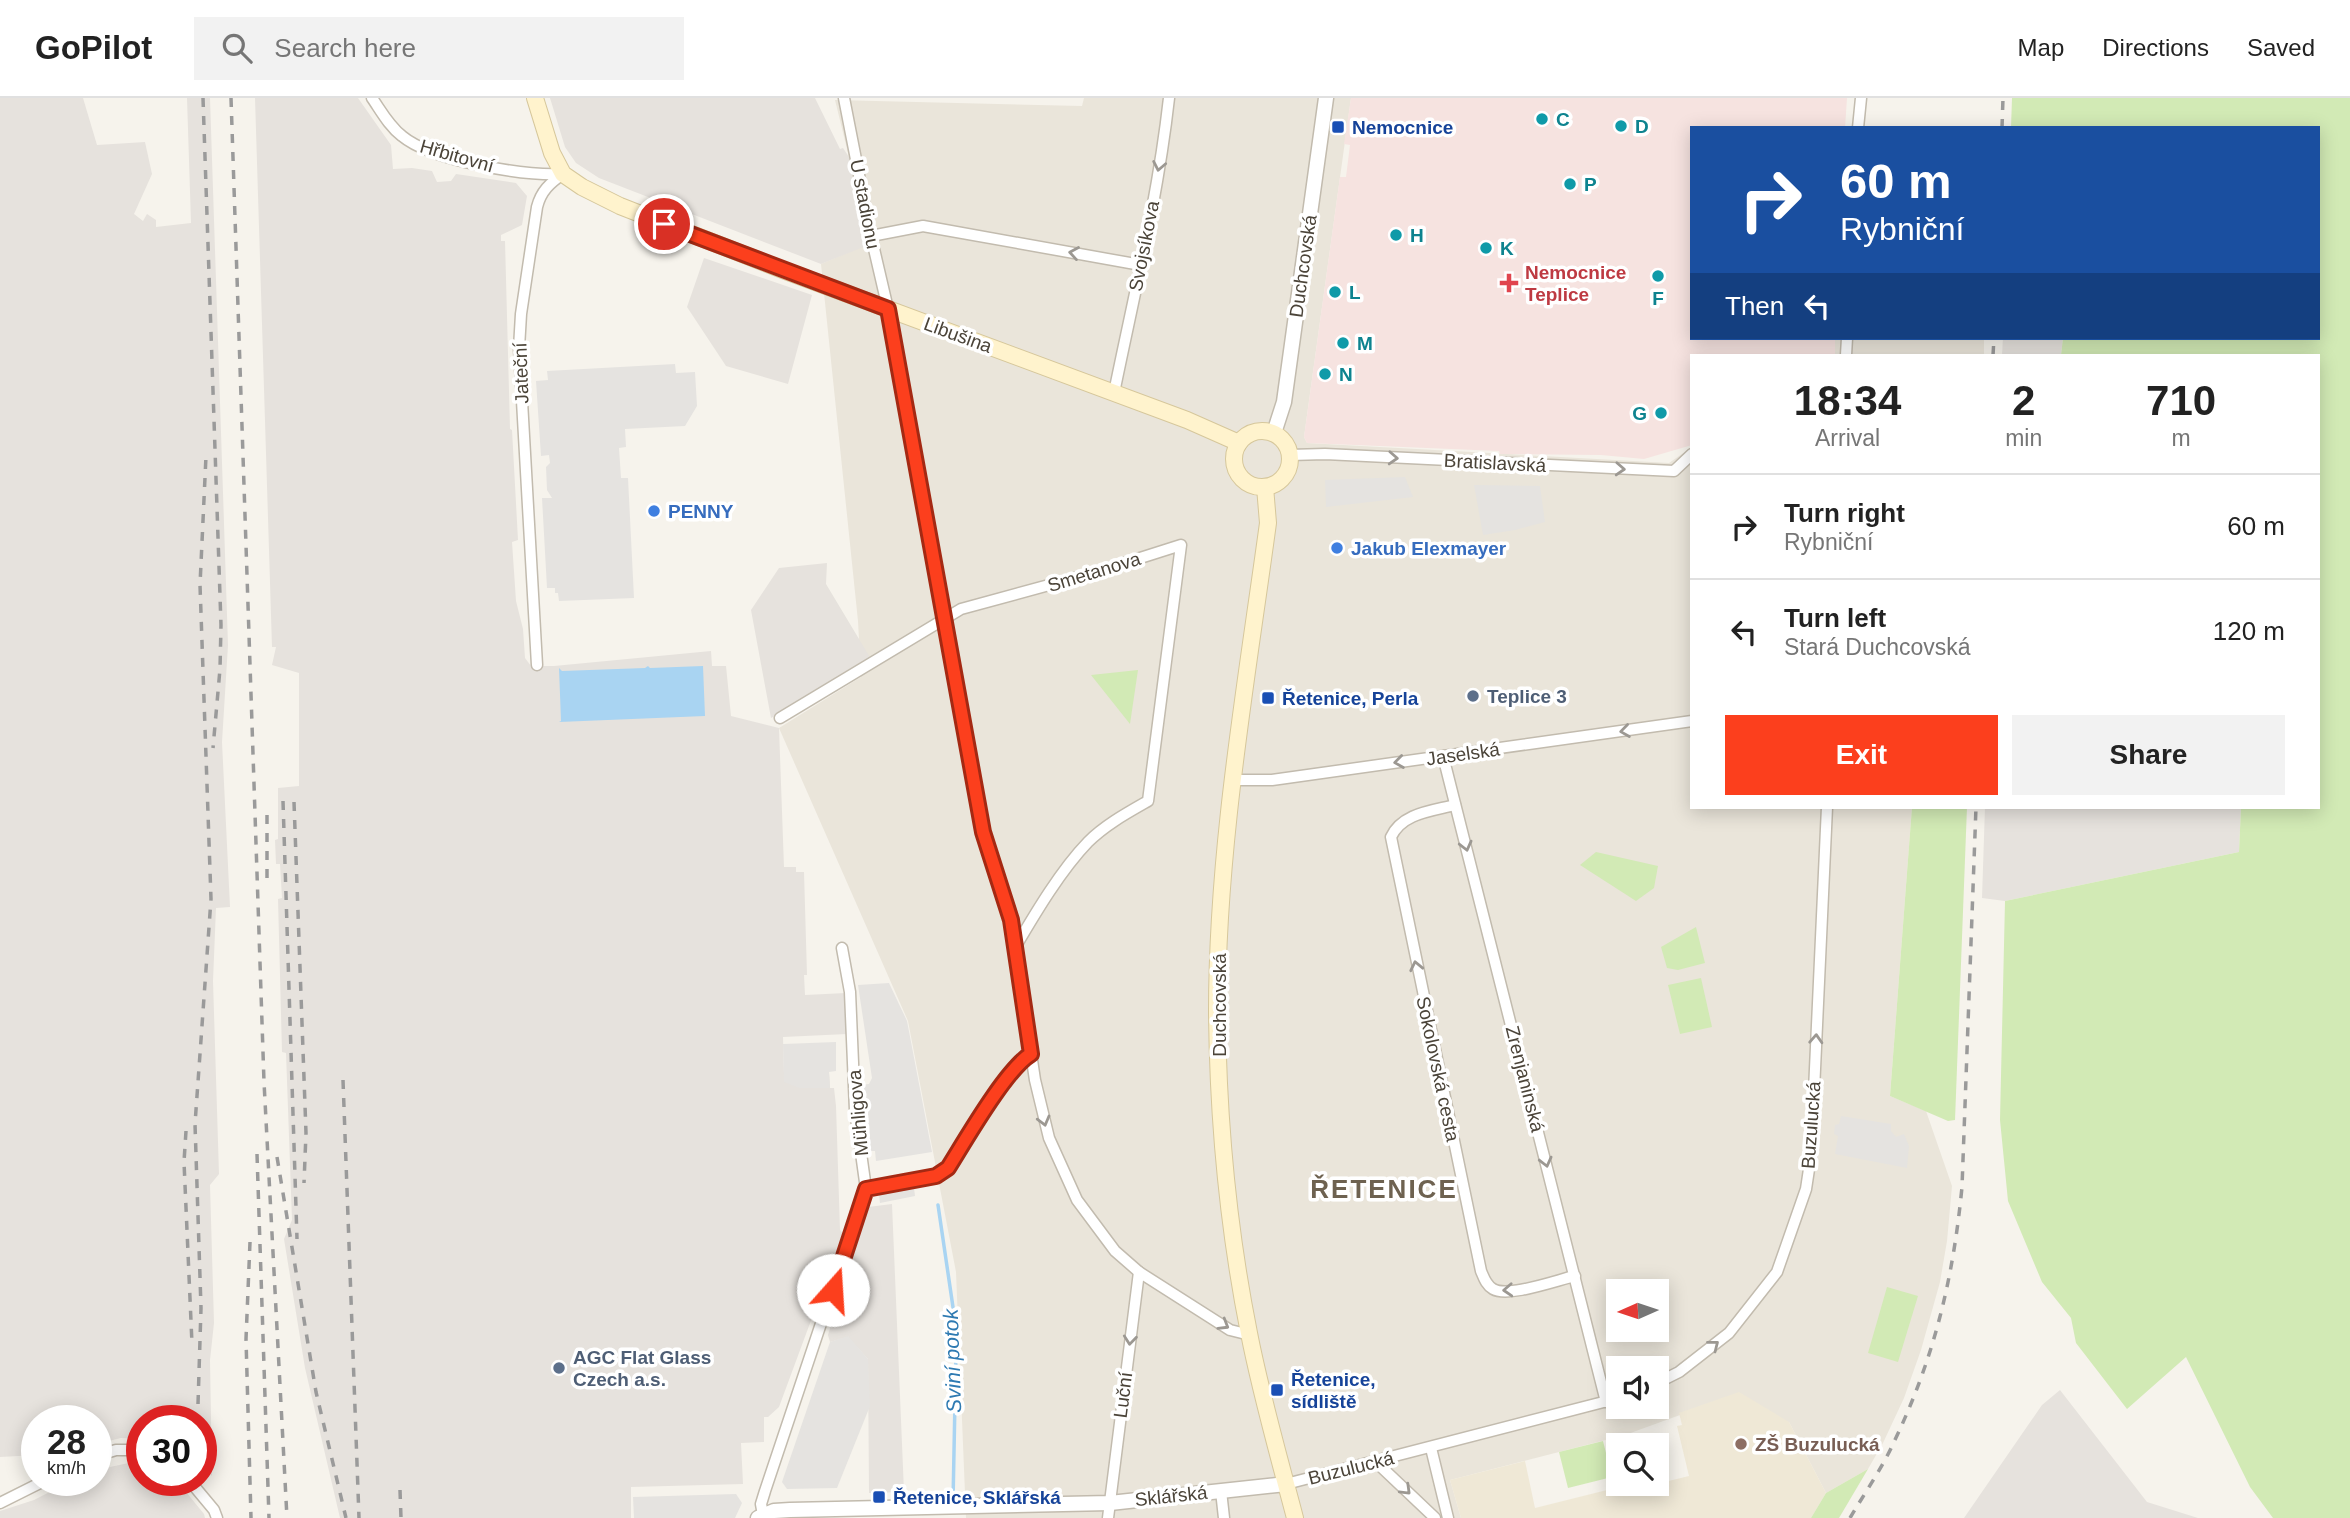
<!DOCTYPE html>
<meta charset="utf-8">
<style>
body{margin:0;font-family:Arial,sans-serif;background:#f2f2f2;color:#222;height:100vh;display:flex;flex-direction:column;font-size:26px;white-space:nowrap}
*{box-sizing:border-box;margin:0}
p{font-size:23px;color:#767676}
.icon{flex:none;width:38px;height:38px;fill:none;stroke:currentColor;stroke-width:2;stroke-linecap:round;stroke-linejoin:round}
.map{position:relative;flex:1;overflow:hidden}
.details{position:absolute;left:1690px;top:256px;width:630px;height:455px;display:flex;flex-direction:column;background:#fff;border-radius:0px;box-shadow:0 4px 18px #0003}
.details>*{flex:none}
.guide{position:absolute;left:1690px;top:28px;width:630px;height:214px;border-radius:0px;box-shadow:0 4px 18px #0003;background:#1a4fa0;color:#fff;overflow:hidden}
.needle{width:46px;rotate:267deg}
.tools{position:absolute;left:1606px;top:1181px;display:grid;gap:14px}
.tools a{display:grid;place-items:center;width:63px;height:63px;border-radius:0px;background:#fff;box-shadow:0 4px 18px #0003;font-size:35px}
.speed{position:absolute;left:21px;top:1307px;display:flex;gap:14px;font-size:35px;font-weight:700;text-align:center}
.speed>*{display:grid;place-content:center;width:91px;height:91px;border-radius:50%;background:#fff;box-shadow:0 4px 18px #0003;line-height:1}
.speed small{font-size:18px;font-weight:400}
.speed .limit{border:10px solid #d22;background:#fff;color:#111}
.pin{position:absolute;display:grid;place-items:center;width:60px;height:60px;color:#fff;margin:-30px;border:4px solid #fff;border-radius:50%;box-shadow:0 2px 7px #0007}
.me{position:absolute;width:77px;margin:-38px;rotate:19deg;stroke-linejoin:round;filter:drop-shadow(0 0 5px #0008)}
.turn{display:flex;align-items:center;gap:24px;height:147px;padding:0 35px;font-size:32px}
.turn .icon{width:91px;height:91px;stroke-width:2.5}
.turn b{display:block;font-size:49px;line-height:60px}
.then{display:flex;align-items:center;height:66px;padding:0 35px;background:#0003;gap:14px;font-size:26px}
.eta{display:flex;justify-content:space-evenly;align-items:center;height:119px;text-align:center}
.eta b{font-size:42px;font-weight:700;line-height:49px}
.action{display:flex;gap:14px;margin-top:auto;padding:14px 35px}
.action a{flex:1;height:80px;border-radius:0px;background:#fc3f1d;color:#fff;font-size:28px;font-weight:700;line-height:80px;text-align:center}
.action a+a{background:#f2f2f2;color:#222}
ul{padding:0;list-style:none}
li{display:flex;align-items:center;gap:21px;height:105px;padding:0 35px;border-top:2px solid #e0e0e0}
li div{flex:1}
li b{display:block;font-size:26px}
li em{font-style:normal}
header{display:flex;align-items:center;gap:42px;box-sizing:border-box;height:98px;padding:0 35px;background:#fff;border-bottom:2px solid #e0e0e0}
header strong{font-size:33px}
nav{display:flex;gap:38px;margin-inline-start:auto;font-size:24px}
.search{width:490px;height:63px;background:#f2f2f2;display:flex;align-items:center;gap:18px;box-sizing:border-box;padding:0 24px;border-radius:0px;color:#767676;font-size:26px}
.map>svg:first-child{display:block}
.residential{fill:#eae5da;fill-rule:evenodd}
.industrial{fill:#e6e2dd}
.education{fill:#efe8d6}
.medical{fill:#f6e3e0}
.green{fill:#d2eab5}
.parking{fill:#e5e3e0}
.water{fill:#a9d4f2}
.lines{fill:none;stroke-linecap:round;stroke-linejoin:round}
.stream{stroke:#a9d4f2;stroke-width:3.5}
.minor-casing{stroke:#c2bbae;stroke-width:13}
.tertiary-casing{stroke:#c2bbae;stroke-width:17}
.secondary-casing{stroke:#d6c79b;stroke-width:18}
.minor{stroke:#fff;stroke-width:10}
.tertiary{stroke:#fff;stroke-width:14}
.secondary{stroke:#fff3cd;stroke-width:16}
.rail{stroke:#9a9a9a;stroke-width:3.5;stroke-dasharray:9 9;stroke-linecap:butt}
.oneway{stroke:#9c9892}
.route-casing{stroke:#a42913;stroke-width:18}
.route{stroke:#fc3f1d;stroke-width:12}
.culture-dot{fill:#0f9aa8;stroke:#fff;stroke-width:2.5}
.transit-dot{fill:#1a4fb4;stroke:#fff;stroke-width:2.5}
.health-dot{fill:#e0444e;stroke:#fff;stroke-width:2.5}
.shop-dot{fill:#3f7fe0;stroke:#fff;stroke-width:2.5}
.service-dot{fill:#5c6f8a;stroke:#fff;stroke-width:2.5}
.education-dot{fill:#8d6e63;stroke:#fff;stroke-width:2.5}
.labels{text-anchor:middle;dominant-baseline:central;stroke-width:7;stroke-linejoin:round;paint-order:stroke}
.culture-label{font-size:19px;font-weight:bold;fill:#0d838f;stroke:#fff;text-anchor:start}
.transit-label{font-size:19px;font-weight:bold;fill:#164399;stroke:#fff;text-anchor:start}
.street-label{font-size:19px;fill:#4b4439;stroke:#fff}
.health-label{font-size:19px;font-weight:bold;fill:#be3a42;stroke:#fff;text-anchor:start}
.shop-label{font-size:19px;font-weight:bold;fill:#366cbe;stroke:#fff;text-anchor:start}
.service-label{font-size:19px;font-weight:bold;fill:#4e5e75;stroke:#fff;text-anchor:start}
.education-label{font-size:19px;font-weight:bold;fill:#785e54;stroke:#fff;text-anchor:start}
.water-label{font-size:21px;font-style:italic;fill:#2e7ab2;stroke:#fff}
.district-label{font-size:26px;font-weight:bold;letter-spacing:2px;fill:#6e6250;stroke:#fff}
</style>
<header>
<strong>GoPilot</strong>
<div class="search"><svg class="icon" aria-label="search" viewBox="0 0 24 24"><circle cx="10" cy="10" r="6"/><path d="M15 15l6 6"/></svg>Search here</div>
<nav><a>Map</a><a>Directions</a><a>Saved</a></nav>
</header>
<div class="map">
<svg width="2350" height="1420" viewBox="0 0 2350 1420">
<rect width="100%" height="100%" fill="#f6f3ec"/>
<g class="residential">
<path d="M1084,0H1351L1304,339L1307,345L1669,365L1692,349V709H1912L1890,998L1926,1013L1952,1088L1947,1143L1940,1184L1921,1252L1904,1300L1883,1345L1868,1371L1826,1395L1789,1324L1691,1313L1625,1337L1450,1382L1461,1420H966L956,1174L908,923L779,630L861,579L858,523L821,166L866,147L849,59L835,2L1082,8ZM1619,1194H1657V1232H1619ZM1619,1270H1657V1309H1619Z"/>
<rect x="1835" y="240" width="149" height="17"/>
</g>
<g class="industrial">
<path d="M0,0H83L97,47L145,44L152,76L134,116L143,123L147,116L156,122V129L191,125L187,0H210L228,547L222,644L230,809L216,810L213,883L219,1076L210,1087L214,1225L210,1262L212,1378L201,1367V1323H142V1341L121,1340L96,1346V1323H37V1357L0,1359Z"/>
<path d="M255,0H358L391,47L393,71L412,70L432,73L437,84L451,83L456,76L516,85L527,98L522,127L501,137V143H505L510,331L512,332L518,442L512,444L516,503L523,531L525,560L531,568H554L711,553L712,568H726L731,618L779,630L784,769H796V774H804L807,877H804L805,897L846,895L847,936L783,939L784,975L829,974L830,990H834L836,1008L840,1132L843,1136L779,1309L768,1319H764V1344L741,1345L743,1386L631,1389V1420H340L305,1270L284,1141L292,1122L286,955L282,954L278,801L282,800L280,766H276L275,742L278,741V690L299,688V575L272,567L276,549H272Z"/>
<path d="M550,0H815L840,51L843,50L849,59L866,148L821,166L599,80L576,65L565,49Z"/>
<path d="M704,160L812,197L788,286L726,268L687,209Z"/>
<path d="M2003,240H2063L2061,257H2002Z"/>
<path d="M827,465L826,486L871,561L771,620L751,512L779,470Z"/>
<path d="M1985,709H2241L2239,754L2005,803L1982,800Z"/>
<path d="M892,1106L904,1394L869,1395L868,1261L848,1239L830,1244L828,1237L868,1109Z"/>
<path d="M2060,1292L2147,1404L2198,1420H1964L2042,1307Z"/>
<path d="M138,1363L142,1364V1382L177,1383L204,1416L205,1420H0V1413L34,1402L71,1383L96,1382V1372Z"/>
</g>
<path class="education" d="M1739,1294L1789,1324L1826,1395L1811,1420H1461L1450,1382L1525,1363L1535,1410L1623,1388L1624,1394L1689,1378L1677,1328L1682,1327L1679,1315Z"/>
<path class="medical" d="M1351,0H1847L1845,30H1692V240H1835V257H1692V347L1644,361L1601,357L1500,356L1499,353L1307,345L1304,339L1340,79H1346L1350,47L1344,46Z"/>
<g class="green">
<path d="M2012,0H2350V1420H2273L2250,1389L2186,1259L2127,1311L2076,1245L2071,1220L2042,1184L2008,1103L2000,1022L2005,803L2239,754L2241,709H2319V257H2061L2063,240H2319V30H2011Z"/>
<path d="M1138,572L1130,626L1091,577Z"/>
<path d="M1912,709H1967L1955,1022L1948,1023L1890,998Z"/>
<path d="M1596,754L1658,768L1654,790L1636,803L1580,767Z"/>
<path d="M1696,829L1705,865L1678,872L1667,870L1661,849Z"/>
<path d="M1701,880L1712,929L1680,936L1668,887Z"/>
<path d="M1887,1189L1918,1198L1898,1264L1868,1255Z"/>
<path d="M1603,1343L1612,1379L1568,1390L1559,1354Z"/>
<path d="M1868,1371L1839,1420H1811L1826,1395Z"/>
</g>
<g class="parking">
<path d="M675,266L676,275L695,274L697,308L685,328L625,331L626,349L619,350L621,380H628L634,500L559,503L558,495H555V490H547L542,400H552L547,392L546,369L550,365L549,357L541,358L536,283L548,282L547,273Z"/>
<path d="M1405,379L1413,399L1326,409L1325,382Z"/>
<path d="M1474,387L1540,388L1545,424L1515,432L1483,437Z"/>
<path d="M889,885L907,923L932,1054L876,1063L875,1053H866L860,987L869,986L872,980L858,887Z"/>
<path d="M836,944V973L829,974L830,990H799L784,984L783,946Z"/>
<path d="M1841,1018L1891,1026V1033L1896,1039L1904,1036L1909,1048L1907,1070L1835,1056L1838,1038L1834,1036L1835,1027L1839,1026Z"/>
<path d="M914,1090L915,1098L880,1105L879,1096Z"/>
<path d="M848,1238L868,1261L870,1308L837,1390L787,1391L782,1384L830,1244Z"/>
<path d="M736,1396L742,1405L735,1420H634L633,1399Z"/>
</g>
<path class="water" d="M648,568L650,570L703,568L705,618L559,624L561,623L559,570L562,573L645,570Z"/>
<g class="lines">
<path class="stream" d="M938,1107L954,1216L956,1252L953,1404"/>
<defs>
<g id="minor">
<path d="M372,0C381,13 389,28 402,38C432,63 524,78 563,76"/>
<path d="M844,0L871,138L895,241L983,735L1011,822L1035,982L1049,1040L1077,1102L1115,1153L1139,1174L1230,1232L1250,1237"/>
<path d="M1858,30L1861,0"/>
<path d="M871,138L923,128L1141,167"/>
<path d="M1846,257L1847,240"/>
<path d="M1114,295C1134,197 1158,99 1169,0"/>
<path d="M1290,357L1325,356L1674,373L1692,356"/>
<path d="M537,567L519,250L521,216L537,109C541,93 550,85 563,76"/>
<path d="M780,620L961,511L1093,475L1181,447L1148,703C1127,715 1105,727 1088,744C1061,772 1036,814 1016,848"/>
<path d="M1443,658L1606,1304"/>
<path d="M1233,682H1272L1692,623"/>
<path d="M1455,707C1432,713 1402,715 1391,739L1481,1173C1484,1180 1486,1187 1493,1191C1508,1200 1557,1182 1575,1178"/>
<path d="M866,1091L942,1075L948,1070C965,1043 1006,971 1031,956"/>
<path d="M1657,1285L1679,1274L1729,1235L1777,1174L1806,1091L1811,1058L1827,709"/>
<path d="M1431,1350L1448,1420"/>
<path d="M96,1358L116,1352H142"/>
<path d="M1376,1364L1435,1420"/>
<path d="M189,1382L214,1412L217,1420"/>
<path d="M1286,1386L1619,1300"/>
<path d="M1221,1393L1224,1420"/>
<path d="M0,1405L46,1382"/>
<path d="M763,1417L761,1406L765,1393L866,1091L855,1012L850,894L842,850"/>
<path d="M1108,1420L1139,1174"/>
</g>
<g id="tertiary">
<path d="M1274,335L1284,304L1326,0"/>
<path d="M758,1420L774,1413L790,1412L1110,1405L1286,1386"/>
</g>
<g id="secondary">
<path d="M535,0L552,55L563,76L582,89L620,108L783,172L1187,322L1239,345"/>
<circle cx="1262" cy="361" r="28"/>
<path d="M1265,389L1268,425C1246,587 1217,750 1217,914C1218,1021 1228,1130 1249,1235C1261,1297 1279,1359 1295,1420"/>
</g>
</defs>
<use href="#minor" class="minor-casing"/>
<use href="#tertiary" class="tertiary-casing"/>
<use href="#secondary" class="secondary-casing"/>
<use href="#minor" class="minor"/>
<use href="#tertiary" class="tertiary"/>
<use href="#secondary" class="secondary"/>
<g class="rail">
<path d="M203,0L221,527L220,571L213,650"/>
<path d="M231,0L264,984L287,1420"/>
<path d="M2002,30L2003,0"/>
<path d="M1993,257L1994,240"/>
<path d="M283,703L297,1141"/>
<path d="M294,704L306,1035L304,1085"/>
<path d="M267,780V713"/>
<path d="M343,982L359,1420"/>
<path d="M186,1033L184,1064L192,1246"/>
<path d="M257,1056L269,1420"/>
<path d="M277,1059L316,1294L346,1420"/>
<path d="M250,1144L246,1241L251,1420"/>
<path d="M198,1306L201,1210L195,1026L211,801L200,487L206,358"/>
<path d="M400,1392L401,1420"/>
<path d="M1850,1420C1864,1396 1881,1372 1893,1346C1934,1261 1953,1182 1962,1089L1976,709"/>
</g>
</g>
<defs><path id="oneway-chevron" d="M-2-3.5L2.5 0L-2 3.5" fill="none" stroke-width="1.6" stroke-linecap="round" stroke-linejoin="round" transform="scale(1.75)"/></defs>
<g class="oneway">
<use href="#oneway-chevron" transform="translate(1159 68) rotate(101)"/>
<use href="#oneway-chevron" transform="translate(1074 155) rotate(-170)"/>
<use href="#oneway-chevron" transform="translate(1393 360) rotate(3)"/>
<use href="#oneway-chevron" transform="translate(1620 371) rotate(3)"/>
<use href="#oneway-chevron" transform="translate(1625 633) rotate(172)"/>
<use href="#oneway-chevron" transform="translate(1399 664) rotate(172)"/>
<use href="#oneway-chevron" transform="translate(1466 748) rotate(76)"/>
<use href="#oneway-chevron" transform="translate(1416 868) rotate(-102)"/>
<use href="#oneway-chevron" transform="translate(1816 941) rotate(-87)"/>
<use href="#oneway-chevron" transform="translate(1044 1023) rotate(75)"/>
<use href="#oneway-chevron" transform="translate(1546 1064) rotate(76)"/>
<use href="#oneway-chevron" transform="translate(1508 1192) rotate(177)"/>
<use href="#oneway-chevron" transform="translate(1224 1227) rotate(31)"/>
<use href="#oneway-chevron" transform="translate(1130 1242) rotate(96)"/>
<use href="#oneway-chevron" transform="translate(1714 1247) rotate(-38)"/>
<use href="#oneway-chevron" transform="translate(1406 1392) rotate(44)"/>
</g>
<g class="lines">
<defs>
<path id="route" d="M664,126L888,211L983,734L1011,822L1031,956C1006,971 965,1043 948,1070L936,1078L866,1091L833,1192"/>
</defs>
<use href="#route" class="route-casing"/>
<use href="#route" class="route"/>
</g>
<g class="culture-dot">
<circle cx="1542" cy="21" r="7"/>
<circle cx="1621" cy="28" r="7"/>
<circle cx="1570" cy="86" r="7"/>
<circle cx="1396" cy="137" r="7"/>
<circle cx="1486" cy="150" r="7"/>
<circle cx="1658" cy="178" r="7"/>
<circle cx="1335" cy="194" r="7"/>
<circle cx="1343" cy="245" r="7"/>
<circle cx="1325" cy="276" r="7"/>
<circle cx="1661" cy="315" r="7"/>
</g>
<g class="transit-dot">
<rect x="1331" y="22" width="14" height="14" rx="3.5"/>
<rect x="1261" y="593" width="14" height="14" rx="3.5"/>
<rect x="1270" y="1285" width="14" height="14" rx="3.5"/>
<rect x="872" y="1392" width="14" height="14" rx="3.5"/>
</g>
<path class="health-dot" d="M1505.5 174.5h7v7h7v7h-7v7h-7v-7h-7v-7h7z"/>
<g class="shop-dot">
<circle cx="654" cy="413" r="7"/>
<circle cx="1337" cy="450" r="7"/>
</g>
<g class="service-dot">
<circle cx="1473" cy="598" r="7"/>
<circle cx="559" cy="1270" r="7"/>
</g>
<circle class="education-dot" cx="1741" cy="1346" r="7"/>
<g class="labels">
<g class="culture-label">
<text x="1556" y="21">C</text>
<text x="1635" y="28">D</text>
<text x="1584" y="86">P</text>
<text x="1410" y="137">H</text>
<text x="1500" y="150">K</text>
<text x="1349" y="194">L</text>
<text x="1658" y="200" text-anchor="middle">F</text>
<text x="1357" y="245">M</text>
<text x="1339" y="276">N</text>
<text x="1647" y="315" text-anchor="end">G</text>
</g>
<g class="transit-label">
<text x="1352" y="29">Nemocnice</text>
<text x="1282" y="600">Řetenice, Perla</text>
<text x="1291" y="1281">Řetenice,<tspan x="1291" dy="22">sídliště</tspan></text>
<text x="893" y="1399">Řetenice, Sklářská</text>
</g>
<g class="street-label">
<text transform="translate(457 58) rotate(16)">Hřbitovní</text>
<text transform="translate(865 106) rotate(79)">U stadionu</text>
<text transform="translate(1144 148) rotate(-79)">Svojsíkova</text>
<text transform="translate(1303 168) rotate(-82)">Duchcovská</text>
<text transform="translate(958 237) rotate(20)">Libušina</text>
<text transform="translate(521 275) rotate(-92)">Jateční</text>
<text transform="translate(1495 365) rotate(3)">Bratislavská</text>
<text transform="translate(1094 474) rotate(-17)">Smetanova</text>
<text transform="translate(1463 656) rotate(-8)">Jaselská</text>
<text transform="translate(1219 907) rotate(-90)">Duchcovská</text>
<text transform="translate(1438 971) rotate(78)">Sokolovská cesta</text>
<text transform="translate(1525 981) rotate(76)">Zrenjaninská</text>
<text transform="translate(858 1015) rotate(-95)">Mühligova</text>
<text transform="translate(1811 1027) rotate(-86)">Buzulucká</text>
<text transform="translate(1123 1297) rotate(-83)">Luční</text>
<text transform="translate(1351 1370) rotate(-14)">Buzulucká</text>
<text transform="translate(1171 1398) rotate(-6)">Sklářská</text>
</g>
<g class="health-label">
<text x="1525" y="174">Nemocnice<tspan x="1525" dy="22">Teplice</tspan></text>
</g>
<g class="shop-label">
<text x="668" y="413">PENNY</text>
<text x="1351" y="450">Jakub Elexmayer</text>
</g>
<g class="service-label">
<text x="1487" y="598">Teplice 3</text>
<text x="573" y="1259">AGC Flat Glass<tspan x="573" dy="22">Czech a.s.</tspan></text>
</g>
<g class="education-label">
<text x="1755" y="1346">ZŠ Buzulucká</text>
</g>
<g class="water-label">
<text transform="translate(952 1263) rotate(-92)">Sviní potok</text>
</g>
<g class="district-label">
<text x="1384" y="1091">ŘETENICE</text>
</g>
</g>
</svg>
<div class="tools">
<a><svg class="needle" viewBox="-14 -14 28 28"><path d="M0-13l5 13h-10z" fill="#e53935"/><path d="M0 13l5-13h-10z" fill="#767676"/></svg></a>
<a><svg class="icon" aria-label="sound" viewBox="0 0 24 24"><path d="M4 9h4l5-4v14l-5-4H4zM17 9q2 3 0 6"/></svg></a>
<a><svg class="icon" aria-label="search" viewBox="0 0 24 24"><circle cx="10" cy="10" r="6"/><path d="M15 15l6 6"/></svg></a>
</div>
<div class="speed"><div>28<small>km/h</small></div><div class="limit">30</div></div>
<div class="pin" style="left:664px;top:126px;background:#d93025"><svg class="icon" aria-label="arrive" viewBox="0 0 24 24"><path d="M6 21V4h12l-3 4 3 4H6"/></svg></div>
<svg class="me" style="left:833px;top:1192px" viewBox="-20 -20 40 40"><circle r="19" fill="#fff"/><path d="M0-13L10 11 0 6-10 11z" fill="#fc3f1d"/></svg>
<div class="guide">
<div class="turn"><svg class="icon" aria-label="right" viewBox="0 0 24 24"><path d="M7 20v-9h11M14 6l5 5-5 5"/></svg><div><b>60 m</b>Rybniční</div></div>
<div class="then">Then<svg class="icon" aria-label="left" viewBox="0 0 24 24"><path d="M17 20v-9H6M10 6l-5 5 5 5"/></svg></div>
</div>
<section class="details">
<div class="eta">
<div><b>18:34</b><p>Arrival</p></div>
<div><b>2</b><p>min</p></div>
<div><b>710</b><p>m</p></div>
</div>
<ul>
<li><svg class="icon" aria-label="right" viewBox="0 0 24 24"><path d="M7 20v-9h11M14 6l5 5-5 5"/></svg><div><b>Turn right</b><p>Rybniční</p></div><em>60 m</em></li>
<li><svg class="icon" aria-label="left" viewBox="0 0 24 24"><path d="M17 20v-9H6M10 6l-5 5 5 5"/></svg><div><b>Turn left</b><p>Stará Duchcovská</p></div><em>120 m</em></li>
</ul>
<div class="action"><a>Exit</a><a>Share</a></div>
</section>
</div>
